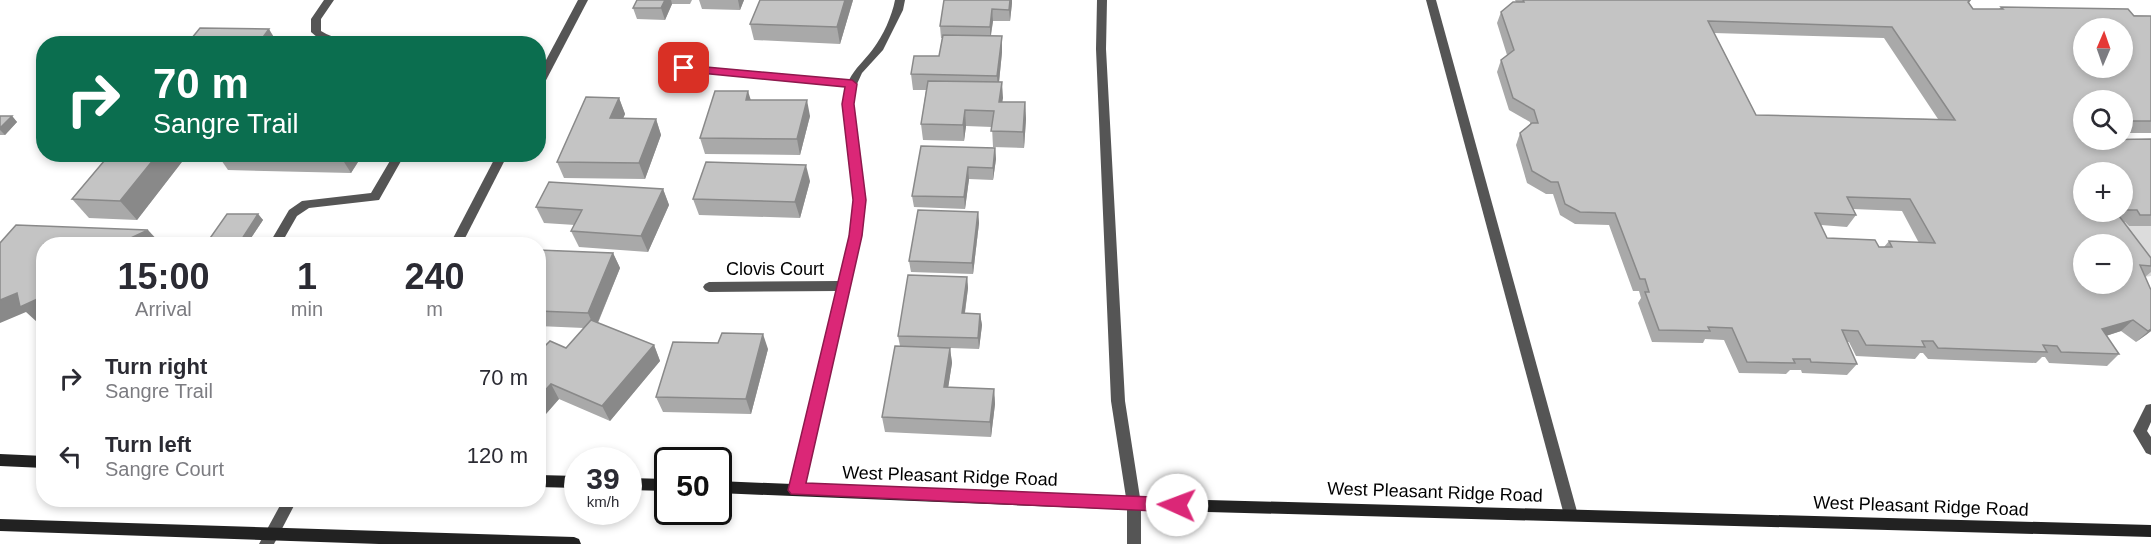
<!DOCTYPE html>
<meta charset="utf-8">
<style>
body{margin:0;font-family:Arial,sans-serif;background:#f7f7f7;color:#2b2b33;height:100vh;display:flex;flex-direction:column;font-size:22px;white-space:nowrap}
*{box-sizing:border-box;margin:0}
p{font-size:20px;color:#7c7c81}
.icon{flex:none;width:33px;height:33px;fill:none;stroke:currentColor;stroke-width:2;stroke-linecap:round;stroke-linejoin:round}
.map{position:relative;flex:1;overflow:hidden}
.sheet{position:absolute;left:36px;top:237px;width:510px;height:270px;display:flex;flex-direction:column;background:#fff;border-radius:24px;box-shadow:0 3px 9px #0003}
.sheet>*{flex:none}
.guide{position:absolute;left:36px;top:36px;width:510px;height:126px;border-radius:24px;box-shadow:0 3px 9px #0003;background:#0b6e4f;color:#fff;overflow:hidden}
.needle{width:39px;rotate:2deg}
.buttons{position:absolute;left:2073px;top:18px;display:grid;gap:12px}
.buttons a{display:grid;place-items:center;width:60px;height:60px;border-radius:50%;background:#fff;box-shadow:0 3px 9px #0003;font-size:30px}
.speed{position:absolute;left:564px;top:447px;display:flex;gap:12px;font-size:30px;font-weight:700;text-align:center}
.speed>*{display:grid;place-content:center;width:78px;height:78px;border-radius:50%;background:#fff;box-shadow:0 3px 9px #0003;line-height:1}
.speed small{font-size:15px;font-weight:400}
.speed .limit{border:3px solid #111;border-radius:9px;background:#fff;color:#111}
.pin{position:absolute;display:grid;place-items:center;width:51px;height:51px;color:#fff;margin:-26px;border-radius:12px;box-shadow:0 3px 9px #0006}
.me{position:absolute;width:66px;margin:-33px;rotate:272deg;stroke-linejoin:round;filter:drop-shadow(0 0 4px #0008)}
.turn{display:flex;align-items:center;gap:21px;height:126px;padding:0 18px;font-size:27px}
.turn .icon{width:78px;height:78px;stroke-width:2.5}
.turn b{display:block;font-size:42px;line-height:51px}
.eta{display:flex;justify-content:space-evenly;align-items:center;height:102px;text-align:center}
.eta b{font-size:36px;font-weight:700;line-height:42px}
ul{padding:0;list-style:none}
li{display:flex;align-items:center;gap:18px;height:78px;padding:0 18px}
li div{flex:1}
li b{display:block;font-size:22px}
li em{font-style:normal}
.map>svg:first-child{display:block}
.green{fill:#dcdcdc}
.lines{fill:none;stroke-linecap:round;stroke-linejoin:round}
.service{fill:#555;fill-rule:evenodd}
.minor{fill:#555;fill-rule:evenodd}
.secondary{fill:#222;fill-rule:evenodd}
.wall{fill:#a9a9a9;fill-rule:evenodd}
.shaded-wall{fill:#898989}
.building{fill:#c4c4c4;stroke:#898989;stroke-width:1.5;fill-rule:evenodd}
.route{fill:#db2777;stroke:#8e194d;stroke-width:1.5}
.labels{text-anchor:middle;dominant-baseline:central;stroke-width:4.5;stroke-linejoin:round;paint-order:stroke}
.street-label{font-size:18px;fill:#000;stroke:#fff}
</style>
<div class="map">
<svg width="2151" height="544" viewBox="0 0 2151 544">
<rect width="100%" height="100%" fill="#fff"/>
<path class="green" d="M2104,222H2125L2129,226H2151V276L2145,277Z"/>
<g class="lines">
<g class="service">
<path d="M324,0H334L321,19V31C341,44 366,40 389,41L394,44C370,44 329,50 311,32V19Z"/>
<path d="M578,0H588L543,86L538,89V75Z"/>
<path d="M1097,0H1107L1106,49L1125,401L1141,504L1139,508L1134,510L1129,508L1127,504L1111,401L1096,49Z"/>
<path d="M1426,0H1436L1578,515L1576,519L1571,521L1566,519L1564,515Z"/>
<path d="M394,154H405L379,200L309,208L297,216L281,244H269L289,210L302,201L371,193Z"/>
<path d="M497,154H508L462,244H450Z"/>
<path d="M2151,404V422L2147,431L2151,437V455L2146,453L2133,431L2146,405Z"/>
</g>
<g class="minor">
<path d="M895,0H905L903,10L883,50L862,73L857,84L853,104L866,200L862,236L803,490L801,494L796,496L791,494L789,490L837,291L709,292L705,290L703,287L705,284L709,282L839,281C846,255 855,226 854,198C853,161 839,124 846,87L684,71L679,68L684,65L849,80C855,68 865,60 873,49C883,36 892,16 895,0Z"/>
<path d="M1134,498L1139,500L1141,504V544H1127V504L1129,500Z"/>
<path d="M283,500H297L274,544H259Z"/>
</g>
<g class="secondary">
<path d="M0,454L44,456V468L0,466Z"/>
<path d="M538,475L578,476V488L538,487Z"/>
<path d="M628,478L668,479V491L628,490Z"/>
<path d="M718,481L1134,498L2151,525V537L1134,510L718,493Z"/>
<path d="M0,519L574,537L579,539L581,544H379L0,531Z"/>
</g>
</g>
<g class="wall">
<path d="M637,0H692L690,4H672L665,20L637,19L633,8Z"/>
<path d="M699,0H744L740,10L702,9Z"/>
<path d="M853,0L840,44L754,40L750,24Z"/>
<path d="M1515,0H1971L1969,3L1973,9H1999L2001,7L2151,16V133H2122V100H2084V140L2151,139V226H2129L2125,222H2124L2151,258V272L2145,277L2151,331L2136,342L2121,331L2106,336L2119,354L2107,366L2049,363L2045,357H2042L2036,363L1928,359L1923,353H1920L1915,359L1856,356L1849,342H1847L1857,364L1847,375L1802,373L1801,370H1790L1786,374L1739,373L1724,340L1705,339L1703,343L1652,342L1638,303L1641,298L1639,291H1633L1609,225L1575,224L1560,215L1553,194H1546L1527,183L1516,145L1520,133L1530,124V122L1509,110L1497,72L1501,60L1507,55L1497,23L1501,12L1516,2ZM1714,33L1884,38L1938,119L1756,115ZM2122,172V212H2084ZM1853,209L1902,211L1919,243L1889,241L1884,247H1879L1827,238L1821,225L1847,227L1856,215Z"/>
<path d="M1012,3L1010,21H993L991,36H1002V52L999,82H1002V102H1025L1026,119L1024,148L993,147L992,127L966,126L964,141L923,140L921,124L926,90H913L911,74L939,56L942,38H941L940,26Z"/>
<path d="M619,98L625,114L623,118L656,119L661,135L645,179L564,178L557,162Z"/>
<path d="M751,100L810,116L800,155L705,154L700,138Z"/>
<path d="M0,116H12L17,122L5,135H0Z"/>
<path d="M995,148L996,159L993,180L969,179L965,209L914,207L912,196Z"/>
<path d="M110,154H188L137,220L89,218L72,199Z"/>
<path d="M217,154H363L351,173L228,170Z"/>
<path d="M810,181L800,218L699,215L693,199Z"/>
<path d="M663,189L669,205L648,252L579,247L571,231L575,225L544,223L536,207Z"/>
<path d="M978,212L979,223L973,274L911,272L909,261Z"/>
<path d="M258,214L263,220L247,244H211L208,241Z"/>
<path d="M538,250L613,253L620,268L598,323L654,345L660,361L610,421L559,399L538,423V353L566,348L584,328L538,326Z"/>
<path d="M967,277L968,288L965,313L980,314L982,325L979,349L950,348L952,363L948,387L994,389L995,404L991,437L885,432L882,417L900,346L898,336Z"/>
<path d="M768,349L751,414L663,412L656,397Z"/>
</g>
<g class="shaded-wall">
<path d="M665,0H671L672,4L665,20L661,8Z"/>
<path d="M738,0H744L740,10Z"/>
<path d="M845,0H853L840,44L837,27Z"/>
<path d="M1010,0H1012V3L1010,21L1009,10Z"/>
<path d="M992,9L993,21L990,39V27Z"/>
<path d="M269,29L278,44H258Z"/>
<path d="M1002,36V52L998,92L997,76Z"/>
<path d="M1002,82L1003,98L1000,118L999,102Z"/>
<path d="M748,91L753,107L746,100Z"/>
<path d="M619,98L625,114L617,134L610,118Z"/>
<path d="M807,100L810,116L800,155L797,139Z"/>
<path d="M1025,102L1026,119L1024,148L1023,132Z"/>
<path d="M965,110L966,126L964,141L963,125Z"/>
<path d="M12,116L17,122L5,135L0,130V128Z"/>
<path d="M656,119L661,135L645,179L639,163Z"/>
<path d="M995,148L996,159L993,180V168Z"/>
<path d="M158,154H188L137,220L120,201Z"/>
<path d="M339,154H363L351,173Z"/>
<path d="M806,165L810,181L800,218L795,202Z"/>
<path d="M968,167L969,179L965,209L964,197Z"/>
<path d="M663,189L669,205L648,252L641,236Z"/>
<path d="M978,212L979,223L973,274L972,263Z"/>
<path d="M258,214L263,220L247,244H242L240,242Z"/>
<path d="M148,230L161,244H118Z"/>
<path d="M613,253L620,268L595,329L588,313Z"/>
<path d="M967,277L968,288L963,325L962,313Z"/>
<path d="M17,293L44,296V319L37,322L26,312L0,323V300Z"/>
<path d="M980,314L982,325L979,349L978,338Z"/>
<path d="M2133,320L2121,331L2090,341L2102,329Z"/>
<path d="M2151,329V331L2146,335L2136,342Z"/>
<path d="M763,334L768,349L751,414L746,399Z"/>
<path d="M654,345L660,361L610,421L602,406Z"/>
<path d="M950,348L952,363L946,402L944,387Z"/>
<path d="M551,384L559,399L538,423V398Z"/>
<path d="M994,389L995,404L991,437L990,422Z"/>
</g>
<g class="building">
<path d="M637,0H665L661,8H633Z"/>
<path d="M760,0H845L837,27L750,24Z"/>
<path d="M944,0H1010L1009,10L992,9L990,27L940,26Z"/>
<path d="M1523,0H1970L1968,2L1973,9H2003L2001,7L2128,9L2134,16H2151V121H2122V100H2084V140L2151,139V215H2140L2137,210H2122V172H2084V212H2116L2151,258V266L2140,265L2151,290V329L2148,331L2133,320L2102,329L2119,354L2061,352L2057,346L2043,345L2047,352L1938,348L1933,341H1922L1925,347L1866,345L1858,331L1842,330L1857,364L1811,362L1810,359H1793L1795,363L1747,362L1732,328L1708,327L1710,331L1659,330L1645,292H1649L1645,279H1640L1615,213L1580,212L1565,204L1558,182H1551L1532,171L1520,133L1532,123H1538L1534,110L1513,98L1501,60L1514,50L1501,12L1513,2H1524ZM1708,21L1892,27L1955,120L1756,115ZM2084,28H2122V68H2084ZM1847,197L1910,199L1935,243L1889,241L1892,247H1879L1875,240L1827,238L1815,213L1856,215ZM2084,244H2122V284H2084Z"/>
<path d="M200,28L269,29L258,44H187Z"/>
<path d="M943,35L1002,36L997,76L911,74L914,56H939Z"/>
<path d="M928,81L1002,82L999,102H1025L1023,132L991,131L994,111L965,110L963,125L921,124Z"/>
<path d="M715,91H748L746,100H807L797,139L700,138Z"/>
<path d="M586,97L619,98L610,118L656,119L639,163L557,162Z"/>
<path d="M0,116H12L0,128Z"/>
<path d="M921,146L995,148L993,168L968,167L964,197L912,196Z"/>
<path d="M110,154H158L120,201L72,199Z"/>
<path d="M706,162L806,165L795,202L693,199Z"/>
<path d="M549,182L663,189L641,236L571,231L582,210L536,207Z"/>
<path d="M918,210L978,212L972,263L909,261Z"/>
<path d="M227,214H258L240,242L208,241Z"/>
<path d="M16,225L148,230L118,244H44V296L20,307L17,293L0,300V243Z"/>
<path d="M538,250L613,253L588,313L538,311Z"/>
<path d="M908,275L967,277L962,313L980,314L978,338L898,336Z"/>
<path d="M591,320L654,345L602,406L551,384L538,398V353L550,341L566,348Z"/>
<path d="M722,333L763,334L746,399L656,397L673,342L718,343Z"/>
<path d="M895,346L950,348L944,387L994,389L990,422L882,417Z"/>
</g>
<path class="route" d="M684,65L852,80L857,84L854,104L866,200L862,236L806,483L1177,498L1182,500L1185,505L1182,510L1177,512L791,494L788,490L849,236L853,200L842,104L845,87L680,71V66Z"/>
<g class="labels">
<g class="street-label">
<text x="775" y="269">Clovis Court</text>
<text transform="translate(950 476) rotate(2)">West Pleasant Ridge Road</text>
<text transform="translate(1435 492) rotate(2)">West Pleasant Ridge Road</text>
<text transform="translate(1921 506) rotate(2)">West Pleasant Ridge Road</text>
</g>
</g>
</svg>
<div class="buttons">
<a><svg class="needle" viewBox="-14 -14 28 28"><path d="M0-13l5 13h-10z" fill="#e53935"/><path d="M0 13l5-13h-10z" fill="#7c7c81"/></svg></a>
<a><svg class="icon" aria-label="search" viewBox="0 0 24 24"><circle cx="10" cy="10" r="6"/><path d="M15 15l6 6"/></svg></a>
<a>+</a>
<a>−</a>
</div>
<div class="speed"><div>39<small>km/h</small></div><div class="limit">50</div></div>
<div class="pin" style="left:684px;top:68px;background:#d93025"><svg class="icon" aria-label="arrive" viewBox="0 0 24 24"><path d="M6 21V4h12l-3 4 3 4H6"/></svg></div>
<svg class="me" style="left:1177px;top:505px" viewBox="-20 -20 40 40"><circle r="19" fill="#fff"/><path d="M0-13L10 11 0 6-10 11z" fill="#db2777"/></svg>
<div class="guide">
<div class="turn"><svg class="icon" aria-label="right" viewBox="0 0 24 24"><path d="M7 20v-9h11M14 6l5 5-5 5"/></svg><div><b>70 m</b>Sangre Trail</div></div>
</div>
<section class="sheet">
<div class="eta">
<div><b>15:00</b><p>Arrival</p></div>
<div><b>1</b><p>min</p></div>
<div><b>240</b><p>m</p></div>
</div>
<ul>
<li><svg class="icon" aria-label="right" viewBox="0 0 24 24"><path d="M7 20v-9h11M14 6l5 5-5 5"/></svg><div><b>Turn right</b><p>Sangre Trail</p></div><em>70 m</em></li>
<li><svg class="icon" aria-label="left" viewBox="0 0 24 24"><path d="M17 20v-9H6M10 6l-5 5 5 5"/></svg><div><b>Turn left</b><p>Sangre Court</p></div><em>120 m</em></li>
</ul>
</section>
</div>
